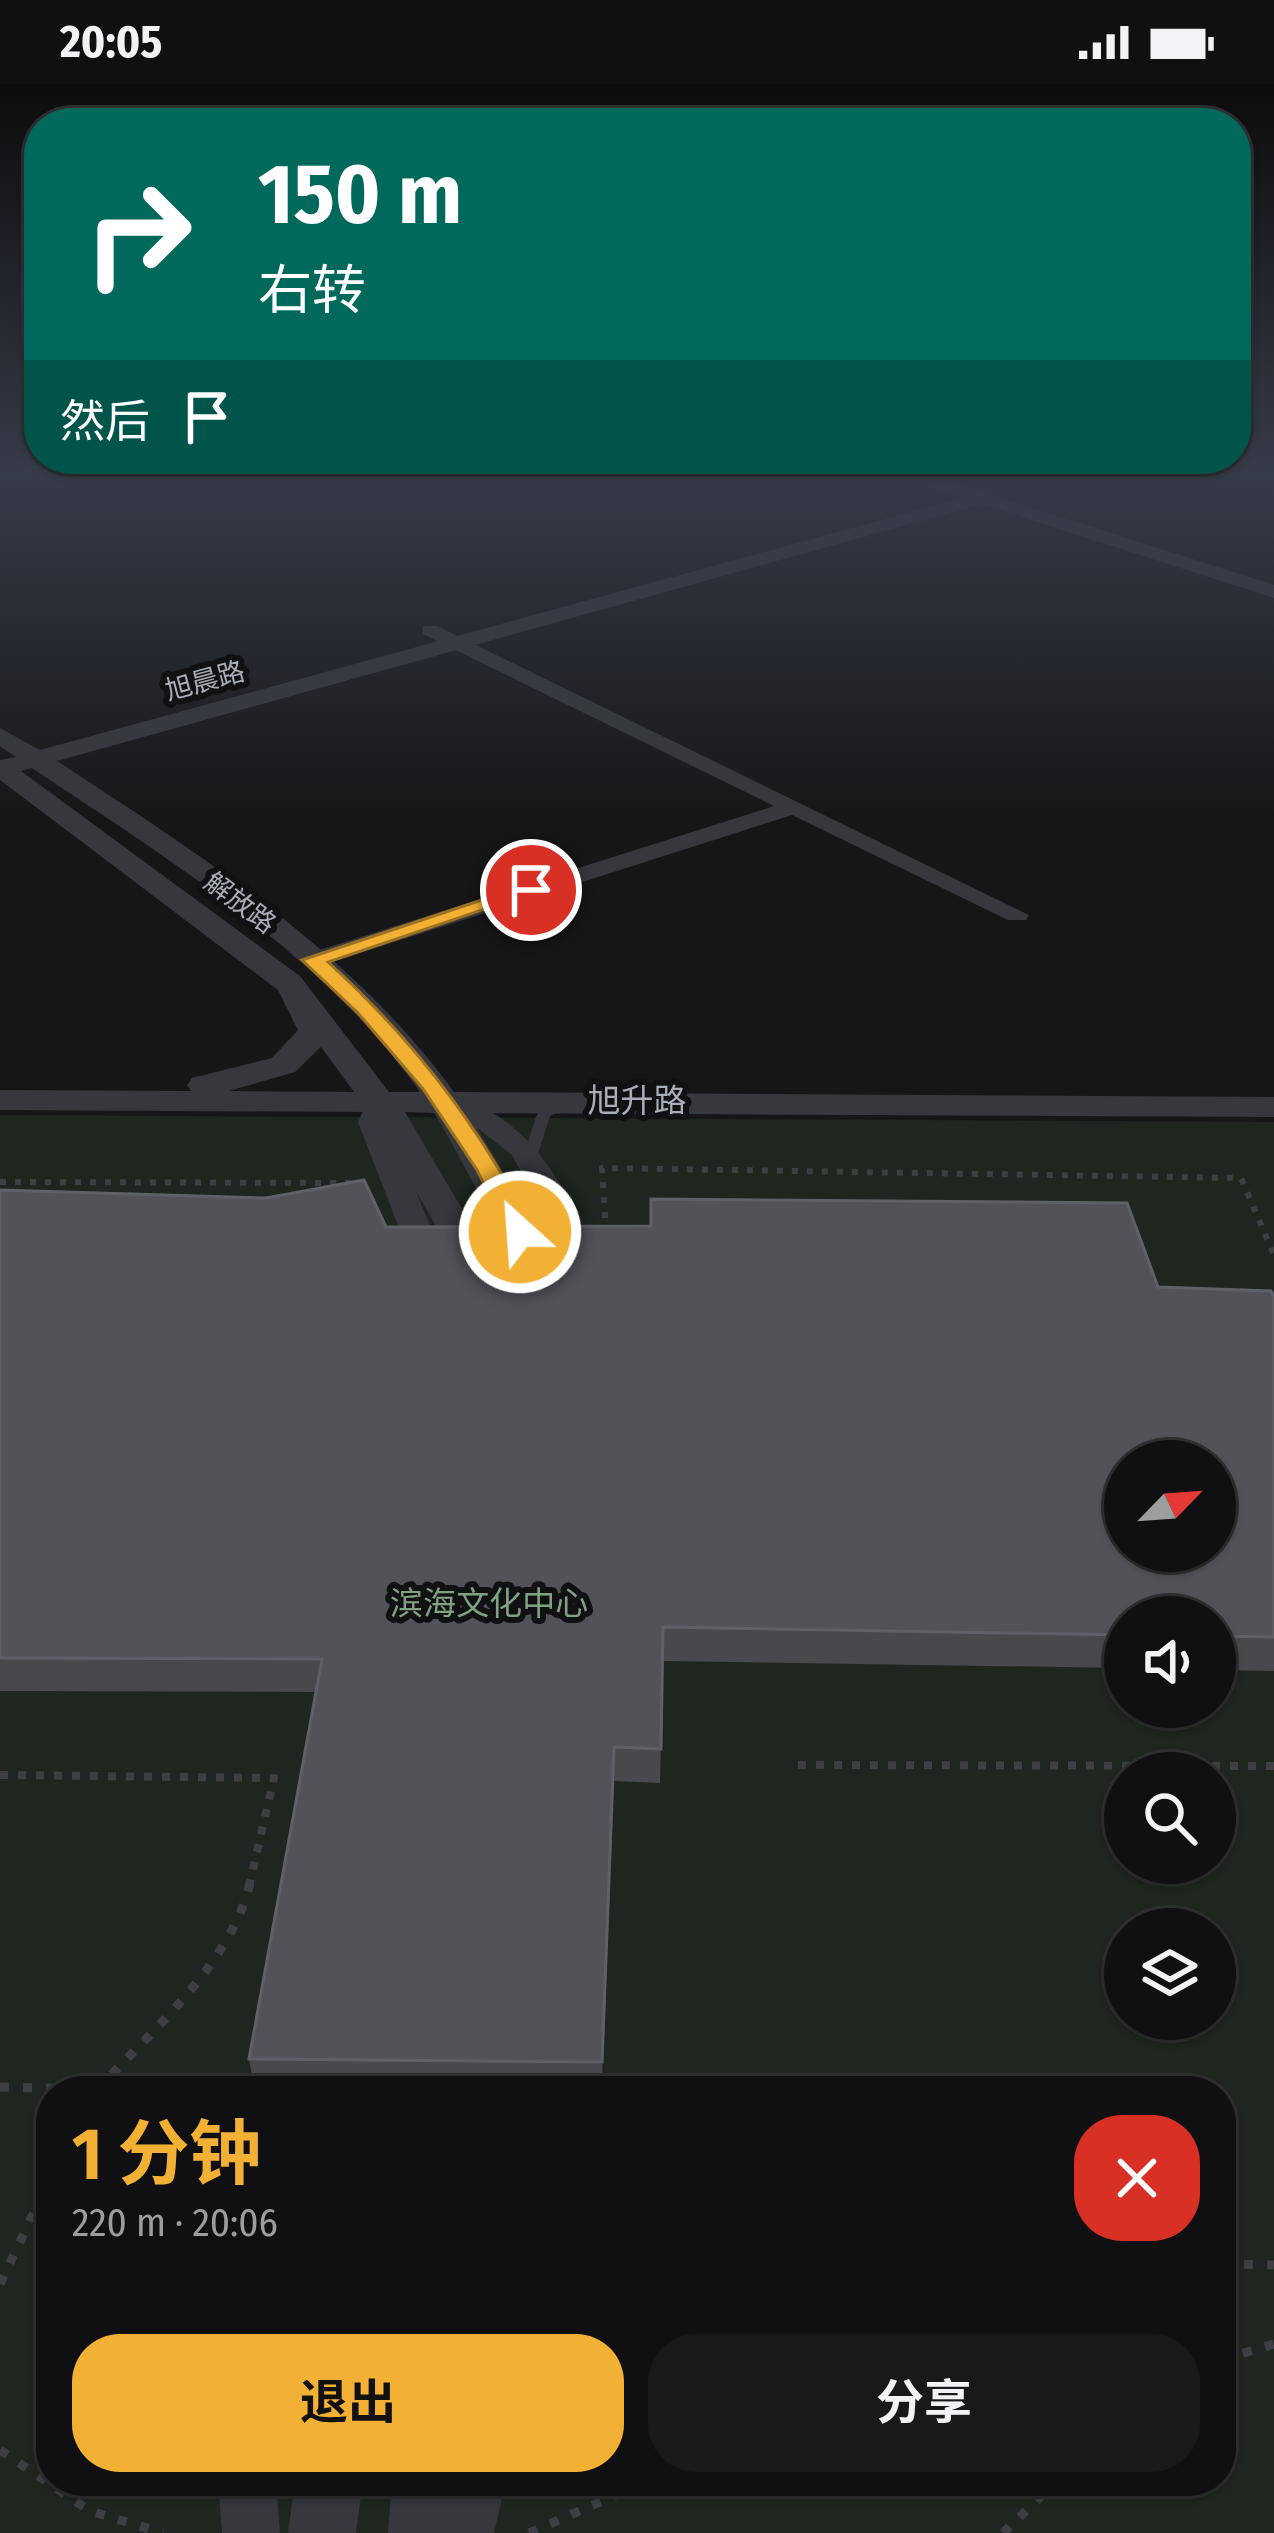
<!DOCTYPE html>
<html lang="zh">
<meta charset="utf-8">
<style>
body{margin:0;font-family:"Fira Sans Condensed","Noto Sans SC",sans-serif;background:#19191b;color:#f1f3f6;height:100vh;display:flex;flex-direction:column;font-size:45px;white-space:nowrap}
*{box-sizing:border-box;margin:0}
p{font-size:39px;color:#9c9d9f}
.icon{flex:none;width:66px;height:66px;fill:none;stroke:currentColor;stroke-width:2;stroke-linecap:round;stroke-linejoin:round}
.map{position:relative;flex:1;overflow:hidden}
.drawer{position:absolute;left:36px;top:1992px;width:1200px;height:420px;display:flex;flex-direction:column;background:#101012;border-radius:48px;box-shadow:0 3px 9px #0004,0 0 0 3px #303032}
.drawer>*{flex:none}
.banner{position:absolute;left:24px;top:24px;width:1227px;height:366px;border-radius:48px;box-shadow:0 3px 9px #0004,0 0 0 3px #303032;background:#00695c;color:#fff;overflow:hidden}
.needle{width:78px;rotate:65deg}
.tools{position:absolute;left:1104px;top:1356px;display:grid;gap:24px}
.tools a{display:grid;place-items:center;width:132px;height:132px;border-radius:50%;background:#101012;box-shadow:0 3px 9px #0004,0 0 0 3px #303032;font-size:60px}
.pin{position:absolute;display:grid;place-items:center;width:102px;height:102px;color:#fff;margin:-51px;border:6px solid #fff;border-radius:50%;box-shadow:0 3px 12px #0007}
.me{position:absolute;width:132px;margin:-66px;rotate:334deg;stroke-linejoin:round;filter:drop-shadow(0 0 9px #0008)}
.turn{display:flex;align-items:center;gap:42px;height:252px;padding:0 36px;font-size:54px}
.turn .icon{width:156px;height:156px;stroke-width:2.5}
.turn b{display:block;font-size:84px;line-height:102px}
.then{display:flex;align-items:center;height:114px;padding:0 36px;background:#0003;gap:24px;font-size:45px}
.round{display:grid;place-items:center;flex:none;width:126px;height:126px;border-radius:48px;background:#19191b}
.summary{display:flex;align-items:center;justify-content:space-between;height:204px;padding:0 36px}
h1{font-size:72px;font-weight:700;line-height:90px;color:#f2b134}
.action{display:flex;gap:24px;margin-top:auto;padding:24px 36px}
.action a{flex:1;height:138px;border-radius:48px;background:#f2b134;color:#111;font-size:48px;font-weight:700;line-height:138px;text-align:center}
.action a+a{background:#19191b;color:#f1f3f6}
.status{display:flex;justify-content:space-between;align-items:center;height:84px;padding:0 60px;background:#101012;direction:ltr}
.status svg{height:33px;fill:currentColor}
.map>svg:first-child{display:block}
.green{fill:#1e261f;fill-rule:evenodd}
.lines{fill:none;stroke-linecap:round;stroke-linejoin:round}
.path-far2{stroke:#3d3f44;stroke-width:6;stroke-dasharray:6 9;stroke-linecap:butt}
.path-far1{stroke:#3d3f44;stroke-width:8;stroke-dasharray:8 10;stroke-linecap:butt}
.path{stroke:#3d3f44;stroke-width:9;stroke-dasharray:9 14;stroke-linecap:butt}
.service{fill:#37383d;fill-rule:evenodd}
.minor{fill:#37383d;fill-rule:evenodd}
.tertiary{fill:#37383d;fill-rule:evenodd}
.wall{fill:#47494d}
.shaded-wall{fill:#2f3033}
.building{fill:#525359;stroke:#5f6168;stroke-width:3;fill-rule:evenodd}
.route{fill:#f2b134;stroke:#9d7322;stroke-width:3}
.labels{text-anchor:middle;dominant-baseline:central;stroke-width:12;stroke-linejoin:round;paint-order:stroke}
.far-street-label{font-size:27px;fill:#a8adb8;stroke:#111113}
.street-label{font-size:33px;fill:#a8adb8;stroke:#111113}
.park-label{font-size:33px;fill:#7fa381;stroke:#111113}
</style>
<div class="status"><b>20:05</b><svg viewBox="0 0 49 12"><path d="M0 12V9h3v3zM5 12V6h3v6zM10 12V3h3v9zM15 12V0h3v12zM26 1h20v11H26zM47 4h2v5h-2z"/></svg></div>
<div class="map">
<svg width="1274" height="2449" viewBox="0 0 1274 2449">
<rect width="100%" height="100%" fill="#161618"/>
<path class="green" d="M0,1031L1274,1038V2449H0ZM1125,1377H1215V1467H1125ZM1125,1533H1215V1623H1125ZM1125,1689H1215V1779H1125ZM1125,1845H1215V1935H1125ZM51,2007H1221V2397H51Z"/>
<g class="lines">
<g class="path-far2">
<path d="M0,1098L353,1099"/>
<path d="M606,1149L602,1084L1241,1094L1274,1171"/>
</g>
<g class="path-far1">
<path d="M798,1681L1274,1682"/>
<path d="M0,1691L274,1694L249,1802"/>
</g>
<g class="path">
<path d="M0,2003L97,2005"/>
<path d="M96,2007C151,1947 231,1880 250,1799"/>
<path d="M1221,2180L1274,2181"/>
<path d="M0,2200L51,2092"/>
<path d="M1221,2276L1274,2260"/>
<path d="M0,2366L90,2427L163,2449"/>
<path d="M529,2449L648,2397"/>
<path d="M1003,2449L1057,2397"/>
</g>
<path class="service" d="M564,1017L571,1021L550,1032L538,1070L531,1074L526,1073L524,1070L537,1030Z"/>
<g class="minor">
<path d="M423,542H437L1029,831L1026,836H1008L792,731L322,881H304V871L774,722L423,550Z"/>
<path d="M443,1008C516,1027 555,1080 583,1146L578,1153H556L512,1071L480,1046L433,1023L429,1017L433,1011Z"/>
<path d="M380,1009L394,1018L388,1038L431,1144L426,1151L415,1153L399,1144L358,1038L370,1012Z"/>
<path d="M218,2397H276L280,2449H222Z"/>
<path d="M448,2397H506L494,2449H436Z"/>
</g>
<g class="tertiary">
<path d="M905,392H932L1274,501V514L982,420L57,677C199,770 353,868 454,1008L1274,1013V1033L468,1029L539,1148L520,1159C496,1153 453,1056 434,1029L405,1028L472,1142L454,1153L436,1142L370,1028L0,1026V1006L191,1007L187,1001L192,994L272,974L298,946L278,906L0,696V676L16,673L0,662V644L40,666L962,414ZM32,684C168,775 325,872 420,1008H389L300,892L21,687ZM321,963L354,1008L229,1007L295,988Z"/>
<path d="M295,2397H363L356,2449H288Z"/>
<path d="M392,2397H460L456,2449H388Z"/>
</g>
</g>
<path class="wall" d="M0,1106L386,1143L1274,1213V1587L1215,1586V1533H1125V1584L663,1577L660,1699L614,1697L602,2007H255L249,1975L316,1608L0,1607Z"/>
<path class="shaded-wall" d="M614,1663V1697L602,2007V1978Z"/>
<path class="building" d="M364,1096L386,1143L651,1142V1115L1127,1119L1158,1203L1271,1207L1274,1213V1553L1215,1552V1533H1125V1551L663,1543L661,1665L614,1663L602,1978L249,1975L322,1575L0,1574V1106L266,1114ZM1125,1377H1215V1467H1125Z"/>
<linearGradient id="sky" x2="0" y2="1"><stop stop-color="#0c0c0d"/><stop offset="0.53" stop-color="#363c48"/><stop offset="1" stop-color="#363c48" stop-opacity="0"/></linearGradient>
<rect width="1274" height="735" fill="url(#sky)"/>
<path class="route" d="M524,802L541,806L328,878C413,955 482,1045 533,1148L520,1155L507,1148L477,1086L423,1005L358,929L302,876Z"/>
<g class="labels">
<g class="far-street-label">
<text transform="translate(205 597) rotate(-15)">旭晨路</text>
<text transform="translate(240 819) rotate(37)">解放路</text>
</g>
<g class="street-label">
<text x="637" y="1017">旭升路</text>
</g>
<g class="park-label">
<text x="489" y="1520">滨海文化中心</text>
</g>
</g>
</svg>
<div class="tools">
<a><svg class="needle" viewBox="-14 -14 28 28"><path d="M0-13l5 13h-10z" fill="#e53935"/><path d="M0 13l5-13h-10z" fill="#9c9d9f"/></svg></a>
<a><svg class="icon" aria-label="sound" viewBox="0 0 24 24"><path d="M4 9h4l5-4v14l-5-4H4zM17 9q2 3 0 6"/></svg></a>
<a><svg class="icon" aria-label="search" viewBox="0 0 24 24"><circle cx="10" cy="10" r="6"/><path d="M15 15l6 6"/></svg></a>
<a><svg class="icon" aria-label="layers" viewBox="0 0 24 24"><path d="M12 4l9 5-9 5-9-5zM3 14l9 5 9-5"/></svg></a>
</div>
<div class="pin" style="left:531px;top:806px;background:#d93025"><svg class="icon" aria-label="arrive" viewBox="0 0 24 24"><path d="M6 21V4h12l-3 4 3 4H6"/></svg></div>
<svg class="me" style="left:520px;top:1148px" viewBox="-20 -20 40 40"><circle r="17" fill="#f2b134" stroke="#fff" stroke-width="3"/><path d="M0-11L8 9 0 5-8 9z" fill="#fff"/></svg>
<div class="banner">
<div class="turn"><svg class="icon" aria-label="right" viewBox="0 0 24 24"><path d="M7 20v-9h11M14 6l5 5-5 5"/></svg><div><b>150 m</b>右转</div></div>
<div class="then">然后<svg class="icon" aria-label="arrive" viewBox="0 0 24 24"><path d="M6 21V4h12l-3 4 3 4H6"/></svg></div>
</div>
<section class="drawer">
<div class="summary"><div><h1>1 分钟</h1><p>220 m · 20:06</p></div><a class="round" style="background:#d93025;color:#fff"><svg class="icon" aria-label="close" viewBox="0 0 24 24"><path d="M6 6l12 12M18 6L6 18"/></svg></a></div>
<div class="action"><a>退出</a><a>分享</a></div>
</section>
</div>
